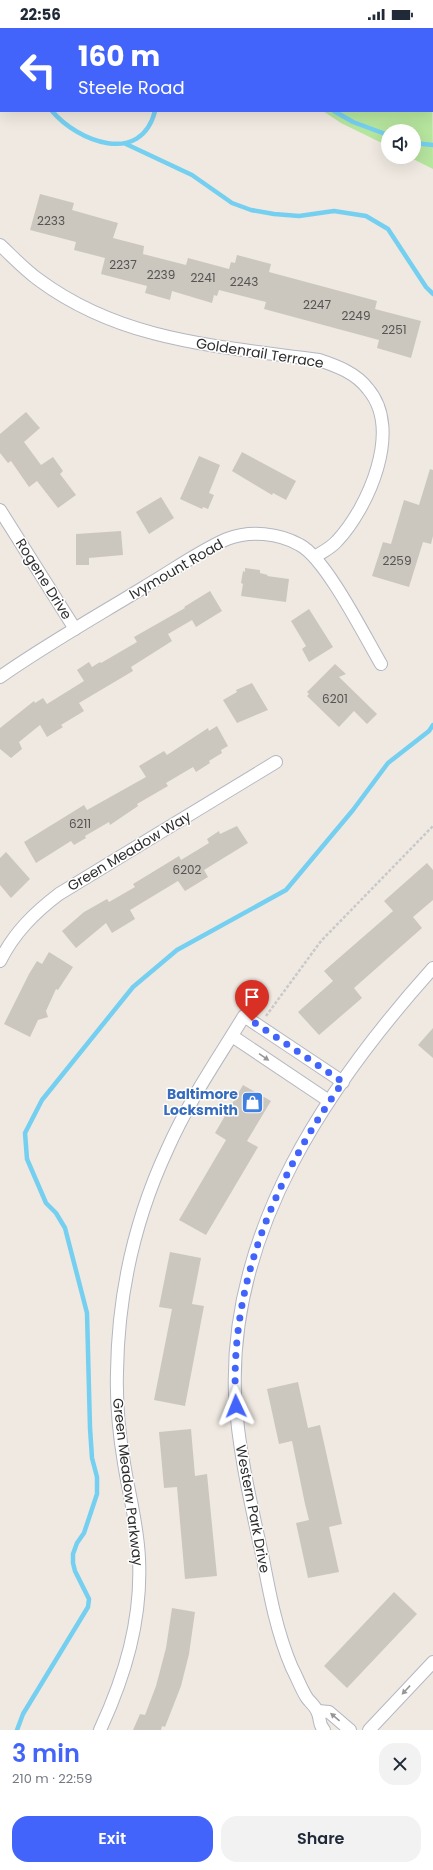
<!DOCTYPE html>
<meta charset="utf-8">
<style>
body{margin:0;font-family:Poppins,sans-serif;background:#f2f2f3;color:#1f2937;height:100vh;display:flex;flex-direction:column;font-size:15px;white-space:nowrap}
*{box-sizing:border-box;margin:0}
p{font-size:13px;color:#747a83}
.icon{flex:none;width:22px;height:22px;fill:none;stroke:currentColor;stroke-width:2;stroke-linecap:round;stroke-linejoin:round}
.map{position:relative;height:1702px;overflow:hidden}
.details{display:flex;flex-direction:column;background:#fff;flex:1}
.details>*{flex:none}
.guide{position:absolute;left:0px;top:0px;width:433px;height:84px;box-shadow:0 4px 16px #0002;background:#4264fb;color:#fff;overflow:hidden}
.fabs{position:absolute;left:381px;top:96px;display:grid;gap:8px}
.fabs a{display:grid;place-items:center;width:40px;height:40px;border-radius:50%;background:#fff;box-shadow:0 4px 16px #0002;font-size:20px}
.pin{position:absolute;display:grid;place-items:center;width:34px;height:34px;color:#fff;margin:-41px -17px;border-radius:50% 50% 50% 0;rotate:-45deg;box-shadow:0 0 4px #0007}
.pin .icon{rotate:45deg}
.me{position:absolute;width:44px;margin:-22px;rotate:358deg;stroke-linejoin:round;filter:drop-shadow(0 0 3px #0008)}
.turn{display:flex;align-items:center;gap:14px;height:84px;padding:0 12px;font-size:18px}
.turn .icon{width:52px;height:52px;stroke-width:2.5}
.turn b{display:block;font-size:28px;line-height:34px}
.round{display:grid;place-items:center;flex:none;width:42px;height:42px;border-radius:16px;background:#f2f2f3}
.head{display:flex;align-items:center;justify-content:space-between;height:68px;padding:0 12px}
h1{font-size:24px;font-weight:600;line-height:30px;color:#4264fb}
.primary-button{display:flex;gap:8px;margin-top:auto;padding:8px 12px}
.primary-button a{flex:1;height:46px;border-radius:16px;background:#4264fb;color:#fff;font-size:16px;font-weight:600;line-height:46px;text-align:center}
.primary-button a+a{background:#f2f2f3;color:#1f2937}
.status{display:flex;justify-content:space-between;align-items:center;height:28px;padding:0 20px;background:#fff;direction:ltr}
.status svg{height:11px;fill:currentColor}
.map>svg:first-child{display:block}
.green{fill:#b6e59e}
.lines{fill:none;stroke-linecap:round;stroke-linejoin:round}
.stream{stroke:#75cff0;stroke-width:4.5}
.building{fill:#cbc7bf}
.minor-casing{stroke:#b4b7c1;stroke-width:14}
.secondary-casing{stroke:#b4b7c1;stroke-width:18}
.path{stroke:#c9c9c9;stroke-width:2.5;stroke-dasharray:3 2;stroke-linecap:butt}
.minor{stroke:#fff;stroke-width:12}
.secondary{stroke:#fff;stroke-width:16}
.oneway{fill:#969696}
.route{stroke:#4264fb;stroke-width:7;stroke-dasharray:0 12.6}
.labels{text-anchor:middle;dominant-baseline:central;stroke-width:3;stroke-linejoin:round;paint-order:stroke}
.number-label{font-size:12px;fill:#555452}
.street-label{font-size:14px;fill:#2e2e2e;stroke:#fff}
.shop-label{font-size:14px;font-weight:bold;fill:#366cbe;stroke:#fff;text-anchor:end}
</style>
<div class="status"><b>22:56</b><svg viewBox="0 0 49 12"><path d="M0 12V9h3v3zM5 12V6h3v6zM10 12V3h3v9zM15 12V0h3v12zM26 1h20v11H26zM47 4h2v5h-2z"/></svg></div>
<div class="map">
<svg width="433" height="1702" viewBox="0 0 433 1702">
<rect width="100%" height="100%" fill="#efe9e1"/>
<g class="green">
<path d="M195,0H351L353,1H197Z"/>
<path d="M432,39L433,141L409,129H414V103H388V118L341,95L323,83H432Z"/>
</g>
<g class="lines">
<g class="stream">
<path d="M13,0V1"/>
<path d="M52,83C78,114 141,138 155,83"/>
<path d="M334,83L353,94L388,107"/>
<path d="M414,115L433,117"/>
<path d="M126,116L192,147L232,175L251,182L274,186L299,188L334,183L366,188L388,201L426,259L433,266"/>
<path d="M17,1702L23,1686L88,1579L89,1571L75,1543L73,1535V1526L77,1515L84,1505L97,1466V1449L92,1430L90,1400L87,1285L65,1200L56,1185L46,1175L27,1131L25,1105L42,1072L133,959L177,922L286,862L353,782L388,735L429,703L433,697"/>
</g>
</g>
<g class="building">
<path d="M40,166L74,175L72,182L118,195L113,210L144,218L143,226L186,237L188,230L229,241L231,234L235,235L237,227L271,236L269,244L377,273L375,281L421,293L411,330L377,320L379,312L264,281L266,274L219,262L217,268L214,267L212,275L172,263L170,272L145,265L147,258L101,246L105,230L74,222L76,214L30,202Z"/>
<path d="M26,384L40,400L24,414L41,437L53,429L63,443L60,446L76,467L58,480L37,453L29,459L11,433L8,435L0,425V406Z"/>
<path d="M242,424L296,453L286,472L273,465L272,467L232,443Z"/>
<path d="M199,428L220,437L209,465L214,467L208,481L203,479L202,481L180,471Z"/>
<path d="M430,441L433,442V508L431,516L423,514L409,559L372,548L383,514L391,516L404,472L419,477Z"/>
<path d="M161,469L174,490L149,506L136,484Z"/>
<path d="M121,503L123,527L89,530V537H76V506Z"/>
<path d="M245,540L260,542V545L268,547L267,548L289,551L286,574L241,568L243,556L241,555L243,543L245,544Z"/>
<path d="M210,563L222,583L196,599L192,592L168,606L172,613L131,639L133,643L79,675L84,683L61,697L63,699L47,709L40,697L19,714L22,721L11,730L0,721V700L34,673L35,675L43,670L47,676L84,653L77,642L89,634L92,639L100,634L101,635L137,614L134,609L185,580L184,579Z"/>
<path d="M309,581L333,619L309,634L302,621L306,618L291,593Z"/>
<path d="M335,636L346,646L339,649L377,686L367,696L354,683L339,699L307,668L309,666L307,664Z"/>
<path d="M252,655L268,682L237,695L223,672L237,664L236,662Z"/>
<path d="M217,698L228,718L221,722L222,725L209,733L210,735L196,744L193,739L166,755L168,758L137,776L138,778L110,797L109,794L85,808L86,810L74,817L71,813L36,835L24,814L84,777L87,782L146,749L139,738L164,723L167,727L208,700L209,703Z"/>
<path d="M237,798L248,815L204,842L208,849L185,863L178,853L130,882L135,891L112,905L106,895L76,920L62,903L84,884L107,871L109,874L135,859L133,856L179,828L181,832L209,815L207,811L219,803L220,806Z"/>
<path d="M6,824L30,851L11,870L0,857V830Z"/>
<path d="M427,835L433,842V872L413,889L422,900L354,960L362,970L319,1007L298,984L333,953L324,943L393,883L384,873Z"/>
<path d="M49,924L73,939L58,962L56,961L46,983L48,989L38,992L30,1009L4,996L29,946L37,933L42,936Z"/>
<path d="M433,1000V1030L418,1017Z"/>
<path d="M243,1057L271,1073L247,1113L258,1119L206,1207L179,1192L226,1112L215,1105Z"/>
<path d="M170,1224L201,1230L192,1276L204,1278L185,1378L154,1372L172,1281L159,1279Z"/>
<path d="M298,1354L308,1400L320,1397L342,1496L329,1499L339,1544L308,1550L296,1495L309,1492L305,1476L292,1413L279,1416L267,1361Z"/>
<path d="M191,1401L195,1448L207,1446L217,1548L185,1551L177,1459L164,1460L159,1404Z"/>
<path d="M394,1564L417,1586L347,1660L324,1638Z"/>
<path d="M172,1580L195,1584L189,1626L181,1658L165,1699L162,1698L161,1702H133L140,1686L145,1687L156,1658L166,1620Z"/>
</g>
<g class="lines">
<defs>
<g id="minor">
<path d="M0,217C13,229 25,242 39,252C123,314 219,318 319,332C337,338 356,345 368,361C403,402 368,480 337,513C331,520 322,524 315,529"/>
<path d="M0,482L75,601"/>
<path d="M0,649C47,616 97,588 146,558C172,543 199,523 227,511C250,502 279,505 300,517C326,531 364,607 381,636"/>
<path d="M0,933C14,905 34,885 59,866L276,734"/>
<path d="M232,1008L329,1073"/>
<path d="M318,1683L329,1684L350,1702"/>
<path d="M100,1702C125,1648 142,1592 139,1531C138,1499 129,1467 124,1435C119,1405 116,1375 117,1344C118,1268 135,1191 167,1122C188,1074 217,1032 244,988L343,1054"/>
<path d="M324,1702C318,1696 321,1690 317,1683C315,1678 310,1674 307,1670C301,1661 297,1649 292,1640C277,1605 270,1568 263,1531C251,1476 238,1422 235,1366C229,1202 328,1057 433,940"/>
<path d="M369,1702L433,1634"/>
</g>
<g id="secondary">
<path d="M386,0L388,1"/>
<path d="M432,22L433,23"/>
</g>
</defs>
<use href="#minor" class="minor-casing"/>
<use href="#secondary" class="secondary-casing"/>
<g class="path">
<path d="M359,0L361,1"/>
<path d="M266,988L321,913L433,798"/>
</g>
<use href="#minor" class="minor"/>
<use href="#secondary" class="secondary"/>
</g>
<defs><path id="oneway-solid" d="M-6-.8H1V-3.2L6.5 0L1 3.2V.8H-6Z"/></defs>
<g class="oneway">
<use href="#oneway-solid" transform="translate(264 1029) rotate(34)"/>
<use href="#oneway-solid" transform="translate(406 1662) rotate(133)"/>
<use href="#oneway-solid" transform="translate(335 1689) rotate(-140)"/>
</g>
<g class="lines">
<path class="route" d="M236,1378C228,1258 275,1150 343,1054L252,993"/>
</g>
<defs>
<symbol id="shop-square" viewBox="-11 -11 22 22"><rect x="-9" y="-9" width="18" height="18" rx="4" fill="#3f7fe0" stroke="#fff"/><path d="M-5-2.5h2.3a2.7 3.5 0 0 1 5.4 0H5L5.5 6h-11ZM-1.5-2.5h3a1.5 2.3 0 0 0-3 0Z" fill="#fff"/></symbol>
</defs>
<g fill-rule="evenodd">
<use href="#shop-square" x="240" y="1062" width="25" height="25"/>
</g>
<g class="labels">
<g class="number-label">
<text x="51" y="192">2233</text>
<text x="123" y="236">2237</text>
<text x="161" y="246">2239</text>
<text x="203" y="249">2241</text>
<text x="244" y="253">2243</text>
<text x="317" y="276">2247</text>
<text x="356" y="287">2249</text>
<text x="394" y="301">2251</text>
<text x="397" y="532">2259</text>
<text x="335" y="670">6201</text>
<text x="80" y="795">6211</text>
<text x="187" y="841">6202</text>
</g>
<g class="street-label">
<text transform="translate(260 325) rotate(9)">Goldenrail Terrace</text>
<text transform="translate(176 541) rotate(-30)">Ivymount Road</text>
<text transform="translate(44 551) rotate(58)">Rogene Drive</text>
<text transform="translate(129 823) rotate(-31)">Green Meadow Way</text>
<text transform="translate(128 1454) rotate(83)">Green Meadow Parkway</text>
<text transform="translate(253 1481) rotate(79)">Western Park Drive</text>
</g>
<g class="shop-label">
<text x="238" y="1066">Baltimore<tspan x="238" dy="16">Locksmith</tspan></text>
</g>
</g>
</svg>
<div class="fabs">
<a><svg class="icon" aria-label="sound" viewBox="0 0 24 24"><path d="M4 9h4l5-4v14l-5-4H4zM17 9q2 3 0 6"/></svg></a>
</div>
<div class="pin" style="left:252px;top:993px;background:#d93025"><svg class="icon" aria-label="arrive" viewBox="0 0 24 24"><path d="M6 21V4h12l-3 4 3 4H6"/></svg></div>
<svg class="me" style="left:236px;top:1378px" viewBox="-20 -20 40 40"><path d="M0-17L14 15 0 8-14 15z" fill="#4264fb" stroke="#fff" stroke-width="4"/></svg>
<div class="guide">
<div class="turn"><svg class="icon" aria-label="left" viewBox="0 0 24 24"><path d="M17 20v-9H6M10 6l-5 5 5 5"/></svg><div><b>160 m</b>Steele Road</div></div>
</div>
</div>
<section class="details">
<div class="head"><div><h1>3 min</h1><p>210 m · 22:59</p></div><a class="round"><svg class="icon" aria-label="close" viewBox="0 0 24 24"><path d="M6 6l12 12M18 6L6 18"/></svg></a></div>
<div class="primary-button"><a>Exit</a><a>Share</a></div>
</section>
